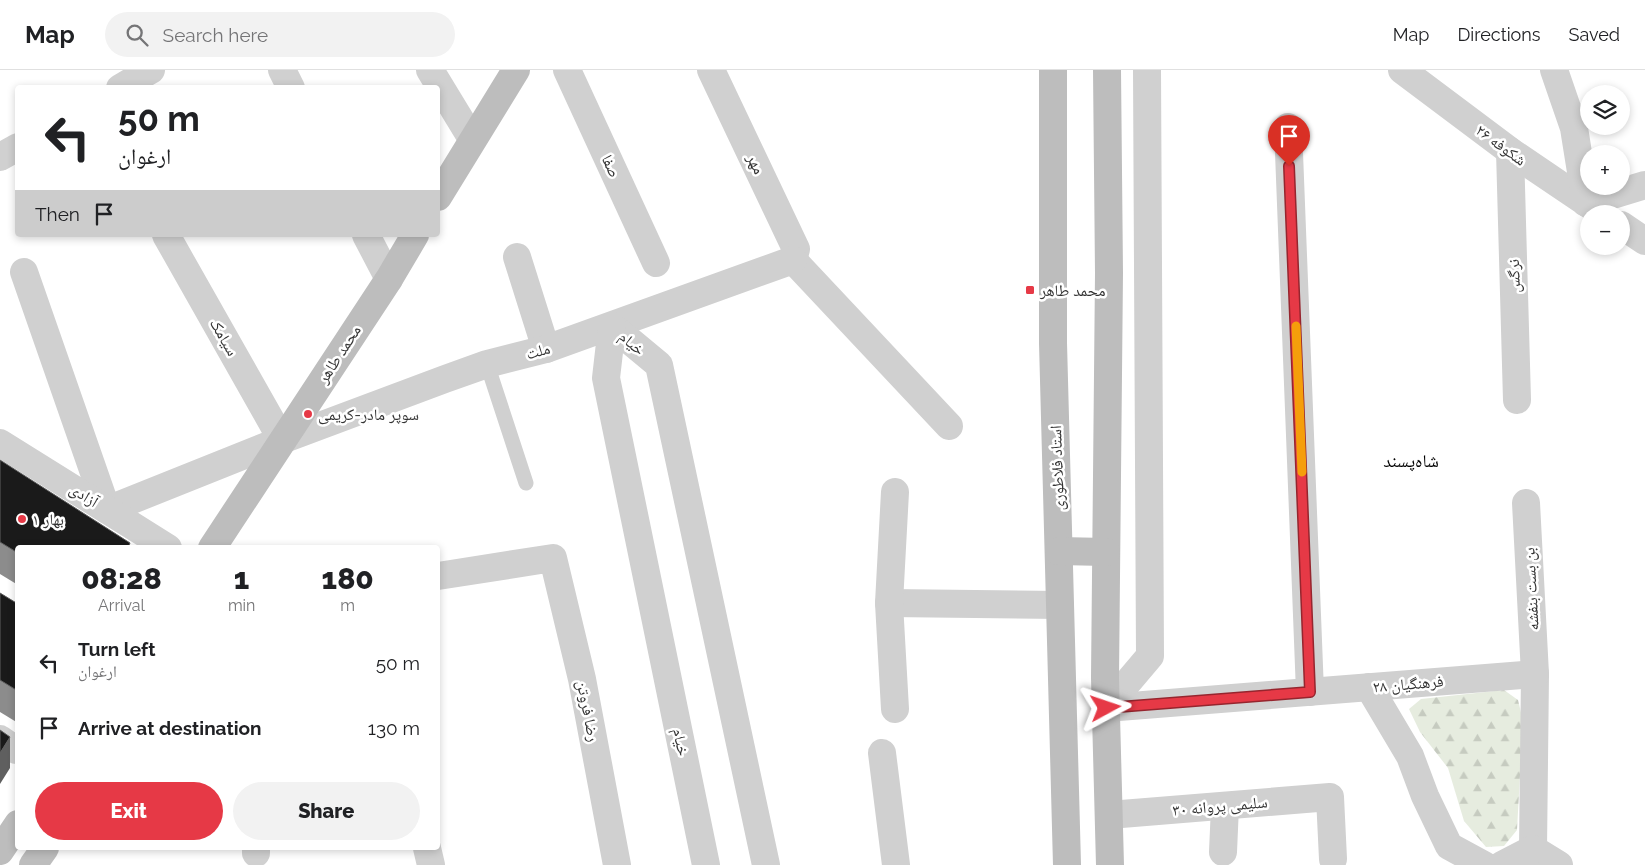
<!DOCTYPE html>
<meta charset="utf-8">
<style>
body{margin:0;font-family:Raleway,"Noto Naskh Arabic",sans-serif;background:#f2f2f2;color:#202124;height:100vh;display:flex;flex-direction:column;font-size:19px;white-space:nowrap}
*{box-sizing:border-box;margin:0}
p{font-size:16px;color:#757577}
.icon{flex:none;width:28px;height:28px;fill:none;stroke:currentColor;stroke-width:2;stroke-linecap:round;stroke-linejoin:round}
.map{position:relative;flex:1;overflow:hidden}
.drawer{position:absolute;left:15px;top:475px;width:425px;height:305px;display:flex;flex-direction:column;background:#fff;border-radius:5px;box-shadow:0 2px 8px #0003}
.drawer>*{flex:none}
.hud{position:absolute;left:15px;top:15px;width:425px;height:152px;border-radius:5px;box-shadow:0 2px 8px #0003;background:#fff;color:#202124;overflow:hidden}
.buttons{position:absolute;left:1580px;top:15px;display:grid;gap:10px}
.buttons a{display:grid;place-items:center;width:50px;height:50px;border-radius:50%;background:#fff;box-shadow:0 2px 8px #0003;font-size:25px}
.pin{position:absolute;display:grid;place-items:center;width:42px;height:42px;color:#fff;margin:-51px -21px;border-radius:50% 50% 50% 0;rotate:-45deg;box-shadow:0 0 5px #0007}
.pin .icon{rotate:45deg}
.me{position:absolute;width:55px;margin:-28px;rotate:85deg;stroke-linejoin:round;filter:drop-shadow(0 0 4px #0008)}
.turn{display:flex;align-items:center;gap:18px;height:105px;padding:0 20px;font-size:22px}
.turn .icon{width:65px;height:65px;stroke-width:2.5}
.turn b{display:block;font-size:35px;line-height:42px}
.then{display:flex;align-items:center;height:48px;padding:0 20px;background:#0003;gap:10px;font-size:19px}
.eta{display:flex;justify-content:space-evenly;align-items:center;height:85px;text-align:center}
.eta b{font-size:30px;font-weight:800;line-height:35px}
.action{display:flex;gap:10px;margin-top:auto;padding:10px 20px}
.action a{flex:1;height:58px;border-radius:30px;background:#e63946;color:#fff;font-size:20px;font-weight:800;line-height:58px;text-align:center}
.action a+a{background:#f2f2f2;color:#202124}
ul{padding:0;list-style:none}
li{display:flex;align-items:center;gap:15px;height:65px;padding:0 20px}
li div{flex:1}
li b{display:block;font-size:19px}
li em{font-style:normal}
header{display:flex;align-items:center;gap:30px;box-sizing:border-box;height:70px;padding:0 25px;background:#fff;border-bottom:1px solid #e0e0e0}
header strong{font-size:24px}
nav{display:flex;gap:28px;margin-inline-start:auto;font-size:18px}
.search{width:350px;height:45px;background:#f2f2f2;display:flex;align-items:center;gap:12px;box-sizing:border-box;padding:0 18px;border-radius:28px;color:#757577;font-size:19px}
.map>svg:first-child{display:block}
.forest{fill:url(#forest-firs)}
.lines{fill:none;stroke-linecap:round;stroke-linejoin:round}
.lane{stroke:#d0d0d0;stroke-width:15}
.street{stroke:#d0d0d0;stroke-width:28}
.secondary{stroke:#bdbdbd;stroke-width:28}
.wall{fill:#8c8c8c}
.shaded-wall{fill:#5f5f5f}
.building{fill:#1a1a1a;stroke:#5f5f5f}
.route-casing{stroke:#96252e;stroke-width:12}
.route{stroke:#e63946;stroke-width:9}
.slow{stroke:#f59e0b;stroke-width:9}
.poi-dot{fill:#e63946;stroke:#fff;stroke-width:2}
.labels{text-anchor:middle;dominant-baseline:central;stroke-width:5;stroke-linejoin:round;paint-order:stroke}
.street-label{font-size:16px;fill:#333;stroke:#fff}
.poi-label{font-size:16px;fill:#333;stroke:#fff;text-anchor:start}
.neighbourhood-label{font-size:18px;fill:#000;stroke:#fff}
</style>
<header>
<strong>Map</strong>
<div class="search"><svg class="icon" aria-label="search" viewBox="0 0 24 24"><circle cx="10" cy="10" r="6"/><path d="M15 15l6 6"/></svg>Search here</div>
<nav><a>Map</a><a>Directions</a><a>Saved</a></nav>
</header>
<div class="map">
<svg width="1645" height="795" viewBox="0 0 1645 795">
<defs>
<pattern id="forest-firs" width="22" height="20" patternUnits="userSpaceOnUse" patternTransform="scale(1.25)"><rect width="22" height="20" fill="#e6ecdf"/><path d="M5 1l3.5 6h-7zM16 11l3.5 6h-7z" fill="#c6cbc0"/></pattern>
</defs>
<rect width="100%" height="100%" fill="#fff"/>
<path class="forest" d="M1504,620L1518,630L1523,651L1517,760L1504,776L1486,777L1464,751L1448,698L1420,662L1409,639L1421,629Z"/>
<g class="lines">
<path class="lane" d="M487,294L526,413"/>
<g class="street">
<path d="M282,0L291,18"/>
<path d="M430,0L472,69"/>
<path d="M567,0L656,193"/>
<path d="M711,0L796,179L793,190"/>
<path d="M1402,0L1510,81L1603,144"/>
<path d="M1554,0L1574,58L1586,133L1645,115"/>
<path d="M120,18L151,0"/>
<path d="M1288,57L1310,622"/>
<path d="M1510,81L1517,330"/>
<path d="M0,87L18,77"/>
<path d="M1621,155L1645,171"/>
<path d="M166,165L282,370"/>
<path d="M366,165L389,209"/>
<path d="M517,187L546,279"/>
<path d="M793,190L949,356"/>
<path d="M24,202L107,440L282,370L445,309L487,294L546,279L793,190"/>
<path d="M612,256L659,295L766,795"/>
<path d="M612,256L606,308L706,795"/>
<path d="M0,373L168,478"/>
<path d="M1526,433L1535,604L1533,779"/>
<path d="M438,506L553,488L582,609L617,795"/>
<path d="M889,533L1060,535"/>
<path d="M1369,617L1410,686L1425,726L1449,776L1484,795"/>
<path d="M1106,638L1150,586L1147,0"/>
<path d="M1106,638L1535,604"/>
<path d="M895,639L889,533L895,422"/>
<path d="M0,669L16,680"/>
<path d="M882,683L896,795"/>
<path d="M1109,745L1330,727L1333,789"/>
<path d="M427,778L431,795"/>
<path d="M1533,779L1559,795"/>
<path d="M1223,782L1225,736"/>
<path d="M256,783V778"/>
<path d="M1502,795L1533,779"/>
</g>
<g class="secondary">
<path d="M1053,0V273L1067,795"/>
<path d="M1107,0L1109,203L1105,608L1110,795"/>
<path d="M438,127L516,0"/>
<path d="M212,478L389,209L415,165"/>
<path d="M1059,481L1106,482"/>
<path d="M0,781L18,754"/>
<path d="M33,795L45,778"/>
</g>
</g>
<g class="wall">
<path d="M0,390L130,478H18V515L0,504Z"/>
<path d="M0,523L18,534V653L0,642Z"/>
</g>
<path class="shaded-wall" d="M10,667V698L0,714V683Z"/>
<g class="building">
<path d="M0,390L130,473L128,478H18V483L0,472Z"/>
<path d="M0,523L18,534V621L0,610Z"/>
<path d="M0,660L10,667L0,683Z"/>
</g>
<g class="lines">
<defs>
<path id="route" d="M1106,638L1310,622L1289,96"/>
</defs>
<use href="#route" class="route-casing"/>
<use href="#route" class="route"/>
<path class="slow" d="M1296,256L1302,402"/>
</g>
<g class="poi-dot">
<rect x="1025" y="215" width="10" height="10" rx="2.5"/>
<circle cx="308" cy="344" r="5"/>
<circle cx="22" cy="449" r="5"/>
</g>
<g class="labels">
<g class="street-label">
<text transform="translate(1501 75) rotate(36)">شکوفه ۲۶</text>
<text transform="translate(756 94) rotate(65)">مهر</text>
<text transform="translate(611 96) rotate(65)">صفا</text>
<text transform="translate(1514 206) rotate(-92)">نرگس</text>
<text transform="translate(224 267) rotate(60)">سیامک</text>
<text transform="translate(632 273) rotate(40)">خیام</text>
<text transform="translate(538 281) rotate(-15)">ملت</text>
<text transform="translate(339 284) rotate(-57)">محمد طاهر</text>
<text transform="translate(1057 398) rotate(-92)">استاد فلاطوری</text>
<text transform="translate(84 425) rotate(32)">آزادی</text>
<text transform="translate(1531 519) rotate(-93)">بن بست بنفشه</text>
<text transform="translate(1408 614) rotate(-5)">فرهنگیان ۲۸</text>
<text transform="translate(588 641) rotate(79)">رضا فروتن</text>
<text transform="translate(681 672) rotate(78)">خیام</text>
<text transform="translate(1220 736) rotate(-5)">سلیمی پروانه ۳۰</text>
</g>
<g class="poi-label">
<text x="1040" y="220">محمد طاهر</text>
<text x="318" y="344">سوپر مادر-کریمی</text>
<text x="32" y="449">بهار ۱</text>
</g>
<g class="neighbourhood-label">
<text x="1411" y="390">شاه‌پسند</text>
</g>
</g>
</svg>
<div class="buttons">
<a><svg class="icon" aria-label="layers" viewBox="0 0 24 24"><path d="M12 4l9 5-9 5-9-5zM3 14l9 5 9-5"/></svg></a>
<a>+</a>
<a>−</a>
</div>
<div class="pin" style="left:1289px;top:96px;background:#d93025"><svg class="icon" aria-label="arrive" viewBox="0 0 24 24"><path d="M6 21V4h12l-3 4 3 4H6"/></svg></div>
<svg class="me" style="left:1106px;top:638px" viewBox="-20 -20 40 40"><path d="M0-17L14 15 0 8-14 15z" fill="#e63946" stroke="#fff" stroke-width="4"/></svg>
<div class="hud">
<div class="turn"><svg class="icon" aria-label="left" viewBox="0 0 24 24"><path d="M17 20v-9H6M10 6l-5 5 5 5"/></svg><div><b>50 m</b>ارغوان</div></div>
<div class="then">Then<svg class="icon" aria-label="arrive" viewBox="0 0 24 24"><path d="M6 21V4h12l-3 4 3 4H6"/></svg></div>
</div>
<section class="drawer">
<div class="eta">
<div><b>08:28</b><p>Arrival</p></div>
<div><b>1</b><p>min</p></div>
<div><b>180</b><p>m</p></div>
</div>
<ul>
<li><svg class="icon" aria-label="left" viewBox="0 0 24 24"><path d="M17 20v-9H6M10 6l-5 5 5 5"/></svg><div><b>Turn left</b><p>ارغوان</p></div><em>50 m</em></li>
<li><svg class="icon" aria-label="arrive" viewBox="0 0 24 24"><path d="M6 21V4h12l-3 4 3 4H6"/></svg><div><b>Arrive at destination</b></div><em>130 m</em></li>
</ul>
<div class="action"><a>Exit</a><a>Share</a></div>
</section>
</div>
